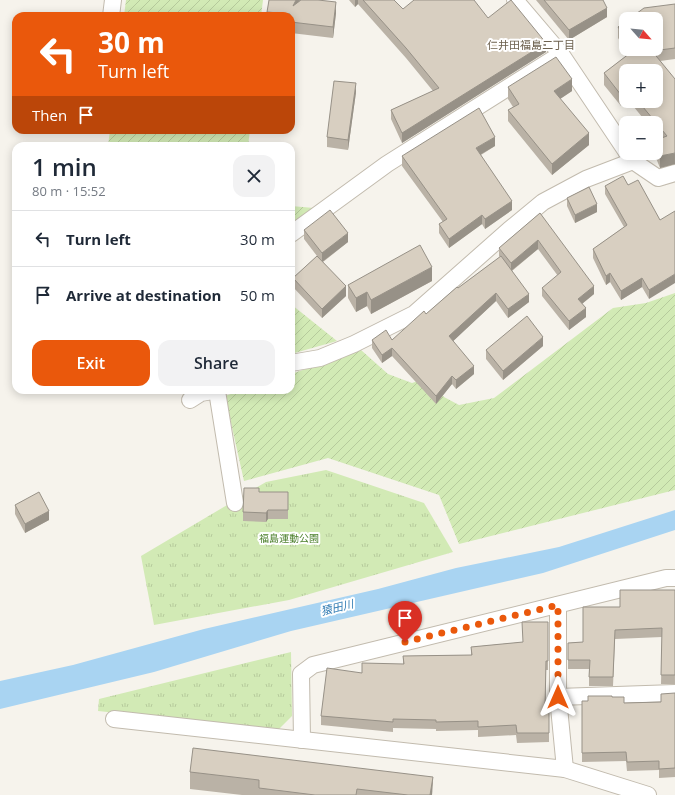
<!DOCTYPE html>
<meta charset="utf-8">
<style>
body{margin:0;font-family:"Open Sans","Noto Sans JP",sans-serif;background:#f2f2f3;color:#1f2937;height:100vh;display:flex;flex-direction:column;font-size:15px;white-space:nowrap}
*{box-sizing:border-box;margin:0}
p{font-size:13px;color:#747a83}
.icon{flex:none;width:22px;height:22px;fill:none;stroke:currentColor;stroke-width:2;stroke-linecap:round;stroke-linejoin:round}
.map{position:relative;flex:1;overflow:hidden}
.drawer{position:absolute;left:12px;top:142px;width:283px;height:252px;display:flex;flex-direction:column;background:#fff;border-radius:12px;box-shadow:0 2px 10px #0003}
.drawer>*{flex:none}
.banner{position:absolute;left:12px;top:12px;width:283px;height:122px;border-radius:12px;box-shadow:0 2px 10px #0003;background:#ea580c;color:#fff;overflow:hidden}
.needle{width:26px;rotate:117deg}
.buttons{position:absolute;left:619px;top:12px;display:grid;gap:8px}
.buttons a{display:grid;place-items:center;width:44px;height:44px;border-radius:8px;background:#fff;box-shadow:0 2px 10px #0003;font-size:20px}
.pin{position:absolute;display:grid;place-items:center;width:34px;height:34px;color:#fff;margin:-41px -17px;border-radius:50% 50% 50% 0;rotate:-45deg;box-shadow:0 0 4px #0007}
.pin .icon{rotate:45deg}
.me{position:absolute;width:44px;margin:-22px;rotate:0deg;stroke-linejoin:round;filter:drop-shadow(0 0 3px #0008)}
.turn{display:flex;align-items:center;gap:14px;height:84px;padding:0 20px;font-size:18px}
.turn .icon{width:52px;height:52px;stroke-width:2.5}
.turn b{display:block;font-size:28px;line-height:34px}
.then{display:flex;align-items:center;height:38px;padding:0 20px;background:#0003;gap:8px;font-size:15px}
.round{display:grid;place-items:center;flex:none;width:42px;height:42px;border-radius:12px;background:#f2f2f3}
.headline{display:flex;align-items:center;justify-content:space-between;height:68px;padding:0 20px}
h1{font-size:24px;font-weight:600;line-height:30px}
.button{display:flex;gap:8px;margin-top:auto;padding:8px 20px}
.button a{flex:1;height:46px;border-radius:12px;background:#ea580c;color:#fff;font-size:16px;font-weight:600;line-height:46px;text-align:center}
.button a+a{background:#f2f2f3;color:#1f2937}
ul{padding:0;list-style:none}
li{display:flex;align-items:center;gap:12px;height:56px;padding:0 20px;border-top:1px solid #e0e1e3}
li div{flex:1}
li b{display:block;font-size:15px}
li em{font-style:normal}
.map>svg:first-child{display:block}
.park{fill:url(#park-tufts)}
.garden{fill:url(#garden-furrows)}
.water{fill:#a9d4f2}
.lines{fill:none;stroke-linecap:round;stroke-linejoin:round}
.street-casing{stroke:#c2bbae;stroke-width:18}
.street{stroke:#fff;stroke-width:16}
.wall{fill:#bab2a6}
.shaded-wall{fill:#979187}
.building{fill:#d8cfc1;stroke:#979187}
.route{stroke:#ea580c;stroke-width:7;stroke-dasharray:0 12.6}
.labels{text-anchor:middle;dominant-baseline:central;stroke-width:4;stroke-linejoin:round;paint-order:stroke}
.park-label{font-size:10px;fill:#4a7f2a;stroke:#fff}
.neighbourhood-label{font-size:11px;fill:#6e6250;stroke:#fff}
.water-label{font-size:11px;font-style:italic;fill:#2e7ab2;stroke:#fff}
</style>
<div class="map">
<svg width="675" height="795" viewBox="0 0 675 795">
<defs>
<pattern id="park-tufts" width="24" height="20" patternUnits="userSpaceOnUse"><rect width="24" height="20" fill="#d2eab5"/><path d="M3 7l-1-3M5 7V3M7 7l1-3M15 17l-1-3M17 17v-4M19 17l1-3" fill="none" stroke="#b6ca9c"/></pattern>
<pattern id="garden-furrows" width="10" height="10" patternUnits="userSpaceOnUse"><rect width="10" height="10" fill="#d2eab5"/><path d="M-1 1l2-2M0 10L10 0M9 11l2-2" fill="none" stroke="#b6ca9c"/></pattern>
</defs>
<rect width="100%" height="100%" fill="#f6f3ec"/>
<g class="park">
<path d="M326,470L424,503L453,552L289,600L154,625L141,556L266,482Z"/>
<path d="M291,652L292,716L278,730L98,711L99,699Z"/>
</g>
<g class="garden">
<path d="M126,0H263L261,16H124Z"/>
<path d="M110,130H250L248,146H108Z"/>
<path d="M291,206L314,208L291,228Z"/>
<path d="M675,293V490L459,544L439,495L328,458L244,481L225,396L242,390H291V374L361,350L388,374L412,383L427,378L444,397L459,405L494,398L613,308L646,303Z"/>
<path d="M291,305H292L337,341L291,354Z"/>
</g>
<path class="water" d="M675,510V530L543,573L291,631L154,672L0,709V681L73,665L204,629L378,589L456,568L559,547Z"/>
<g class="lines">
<defs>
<g id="street">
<path d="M515,0L561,54L626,151"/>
<path d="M111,16L113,0"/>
<path d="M627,153L633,161L658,178L675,173"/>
<path d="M291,234L387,164L561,54"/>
<path d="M291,363L320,358L354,344L414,314L509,230L543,202L586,179L633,161"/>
<path d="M217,391L235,503"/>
<path d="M190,400L201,393L218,390"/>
<path d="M558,605V697L565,769"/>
<path d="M558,697L675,693"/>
<path d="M114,719L565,769L648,795"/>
<path d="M302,740L301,674L313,665L666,578H675"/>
</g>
</defs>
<use href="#street" class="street-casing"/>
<use href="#street" class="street"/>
</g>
<g class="wall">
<path d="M269,0H300L299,2L336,13L333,38L291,33V16H267Z"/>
<path d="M349,0H394L403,9L488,18L546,52L402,143L391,119V110L433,91L406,58L358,4L355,7Z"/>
<path d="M536,0H603L607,17L569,40Z"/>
<path d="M675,8V59L660,61L675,164L660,168L654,153H656V140L660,139L656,134V123H647L629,101H656L626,71L621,106L604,85V73L629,54L618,38V27L626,21V49H656Z"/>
<path d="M508,87L572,91L560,99L589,145L552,175L508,121V110L513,107L508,99Z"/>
<path d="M356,92L348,150L327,147V137Z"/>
<path d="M495,146L481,155L512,210L485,229L482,224L449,248L439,233V224L443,222L402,166V156Z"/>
<path d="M628,185L660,220L649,299L642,287L621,300L610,282L606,285L593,258V249L624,227L605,194V186Z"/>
<path d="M567,198L597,212L575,223L567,206Z"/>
<path d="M540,213L594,294L582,304L586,317L569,330L542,296V288L558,276L538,249L512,271L529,302L508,318L496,301L453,341L474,374L456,389L452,384L436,404L392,356L382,363L372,348V340H392L426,314L458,288L500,257L499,256V248Z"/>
<path d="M304,230L348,242L323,262L346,296L322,318L293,287V278L317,256L304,239Z"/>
<path d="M432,281L371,314L367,306L356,312L348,298V285Z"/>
<path d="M543,346L503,380L486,359V350Z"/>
<path d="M259,492H288V519H268L266,522L243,521V512Z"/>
<path d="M15,505L49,520L25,533L15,514Z"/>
<path d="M675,590V684H661L662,637L615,639L613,686H589V669H568V643L583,642L620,607Z"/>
<path d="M548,622V670H546L545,708H549V742L517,743L516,735L478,737V730L436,731V729L393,728V732L321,725V716L362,673L403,664V656L471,655V647L523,642Z"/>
<path d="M675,693V777L659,778V770L627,771L626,761L582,762V701H588L612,697L624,703L661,702Z"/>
<path d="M190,772L433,777L432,795H242L190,789Z"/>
</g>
<g class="shaded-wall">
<path d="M296,0H300L293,17V6Z"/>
<path d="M355,0H358V4L355,7Z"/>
<path d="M336,2V13L333,38V27Z"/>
<path d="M607,8V17L569,40V30Z"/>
<path d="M546,43V52L402,143V133Z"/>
<path d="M572,79V91L554,103V91Z"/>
<path d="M356,83V92L348,150V140Z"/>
<path d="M626,91V101H628L621,106V95Z"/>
<path d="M589,133V145L552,175V164Z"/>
<path d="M495,137V146L476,157V148Z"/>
<path d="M675,153V164L660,168V156Z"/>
<path d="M512,201V210L485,229V219Z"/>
<path d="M597,204V212L575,223V215Z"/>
<path d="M482,215V224L449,248V239Z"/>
<path d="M348,233V242L322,262V253Z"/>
<path d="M538,240V249L511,271V263Z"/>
<path d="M432,267V281L371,314V300Z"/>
<path d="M610,273V282L606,285V276Z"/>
<path d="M675,274V283L649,299V290Z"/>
<path d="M642,278V287L621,300V291Z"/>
<path d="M346,286V296L322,318V309Z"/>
<path d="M594,286V294L578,307V299Z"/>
<path d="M367,292V306L356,312V298Z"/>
<path d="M496,293V301L449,345V336Z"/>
<path d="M529,294V302L508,318V309Z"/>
<path d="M586,308V317L569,330V321Z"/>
<path d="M543,337V346L503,380V371Z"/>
<path d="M392,348V356L382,363V355Z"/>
<path d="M474,366V374L456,389V380Z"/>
<path d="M452,376V384L436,404V396Z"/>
<path d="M268,510V519L266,522V513Z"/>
<path d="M49,511V520L25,533V524Z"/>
<path d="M433,777L432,795H430Z"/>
</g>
<g class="building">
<path d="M269,0H296L293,6L301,0H318L336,2L333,27L291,22L290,14L267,12Z"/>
<path d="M363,0H394L403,9L414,0H474L488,18L511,0L546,43L402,133L391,110L439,88L406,48Z"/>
<path d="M544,0H603L607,8L569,30Z"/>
<path d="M675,4V48L652,51L675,79V153L660,156L656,146V140L667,136L638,101H656V71H626V91L621,95L604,73L634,50V49H656V19H629L644,8Z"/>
<path d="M626,21V38L618,27Z"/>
<path d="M556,57L572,79L554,91L589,133L552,164L508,110L519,104L508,87Z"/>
<path d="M334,81L356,83L348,140L327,137Z"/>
<path d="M479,108L495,137L476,148L512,201L485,219L482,215L449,239L439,224L447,219L402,156Z"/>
<path d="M623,176L628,185L638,180L660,220L675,211V274L649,290L642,278L621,291L610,273L606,276L593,249L627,225L605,186Z"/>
<path d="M589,187L597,204L575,215L567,198Z"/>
<path d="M330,210L348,233L322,253L304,230Z"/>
<path d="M540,213L594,286L578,299L586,308L569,321L542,288L561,272L538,240L511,263L499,248Z"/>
<path d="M420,245L432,267L371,300L367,292L356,298L348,285Z"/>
<path d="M317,256L346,286L322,309L293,278Z"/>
<path d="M501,256L529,294L508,309L496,293L449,336L474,366L456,380L452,376L436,396L392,348L382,355L372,340L386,330L392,340L424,311L426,314L457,287L458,288Z"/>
<path d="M527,316L543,337L503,371L486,350Z"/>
<path d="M244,488H259V492H288V510H268L266,513L243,512Z"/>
<path d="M39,492L49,511L25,524L15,505Z"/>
<path d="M620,590H675V675H661L662,628L615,630L613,677H589L590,660H568V643L583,642V607H620Z"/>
<path d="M522,622H548V661H546L545,708H549V733H517L516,725L478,727V721L436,722V720L393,719V722L321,716L327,668L362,673V663L404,664L403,656L472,655L471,647L523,642Z"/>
<path d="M675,693V768L659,769V761L627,762L626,752L582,753V701H588V696H612V697H624V703L661,702V694Z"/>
<path d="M193,748L433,777L430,795H408L357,789L356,795H315L259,788V780L190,772Z"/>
</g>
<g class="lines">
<path class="route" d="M405,642L558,605V697"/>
</g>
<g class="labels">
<g class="park-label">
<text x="289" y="538">福島運動公園</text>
</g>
<g class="neighbourhood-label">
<text x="531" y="44">仁井田福島二丁目</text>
</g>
<g class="water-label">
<text transform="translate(337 607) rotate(-14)">猿田川</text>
</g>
</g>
</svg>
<div class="buttons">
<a><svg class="needle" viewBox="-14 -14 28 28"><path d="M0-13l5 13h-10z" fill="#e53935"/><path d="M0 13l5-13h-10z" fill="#747a83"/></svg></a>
<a>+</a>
<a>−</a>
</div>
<div class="pin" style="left:405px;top:642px;background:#d93025"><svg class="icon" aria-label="arrive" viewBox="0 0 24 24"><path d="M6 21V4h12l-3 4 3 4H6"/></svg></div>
<svg class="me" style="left:558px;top:697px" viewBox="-20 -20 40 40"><path d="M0-17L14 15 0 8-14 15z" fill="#ea580c" stroke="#fff" stroke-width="4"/></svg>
<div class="banner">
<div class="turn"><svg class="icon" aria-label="left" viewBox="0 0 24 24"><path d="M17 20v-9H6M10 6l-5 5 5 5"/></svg><div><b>30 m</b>Turn left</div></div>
<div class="then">Then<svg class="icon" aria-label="arrive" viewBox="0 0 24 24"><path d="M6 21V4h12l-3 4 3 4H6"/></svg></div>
</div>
<section class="drawer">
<div class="headline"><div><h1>1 min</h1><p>80 m · 15:52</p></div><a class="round"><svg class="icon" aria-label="close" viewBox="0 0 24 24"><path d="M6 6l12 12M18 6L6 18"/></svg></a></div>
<ul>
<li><svg class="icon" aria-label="left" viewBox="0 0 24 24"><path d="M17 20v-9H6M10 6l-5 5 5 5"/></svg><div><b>Turn left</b></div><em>30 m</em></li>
<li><svg class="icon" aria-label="arrive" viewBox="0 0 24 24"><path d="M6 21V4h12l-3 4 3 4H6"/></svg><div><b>Arrive at destination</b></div><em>50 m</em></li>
</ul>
<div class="button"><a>Exit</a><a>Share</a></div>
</section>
</div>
